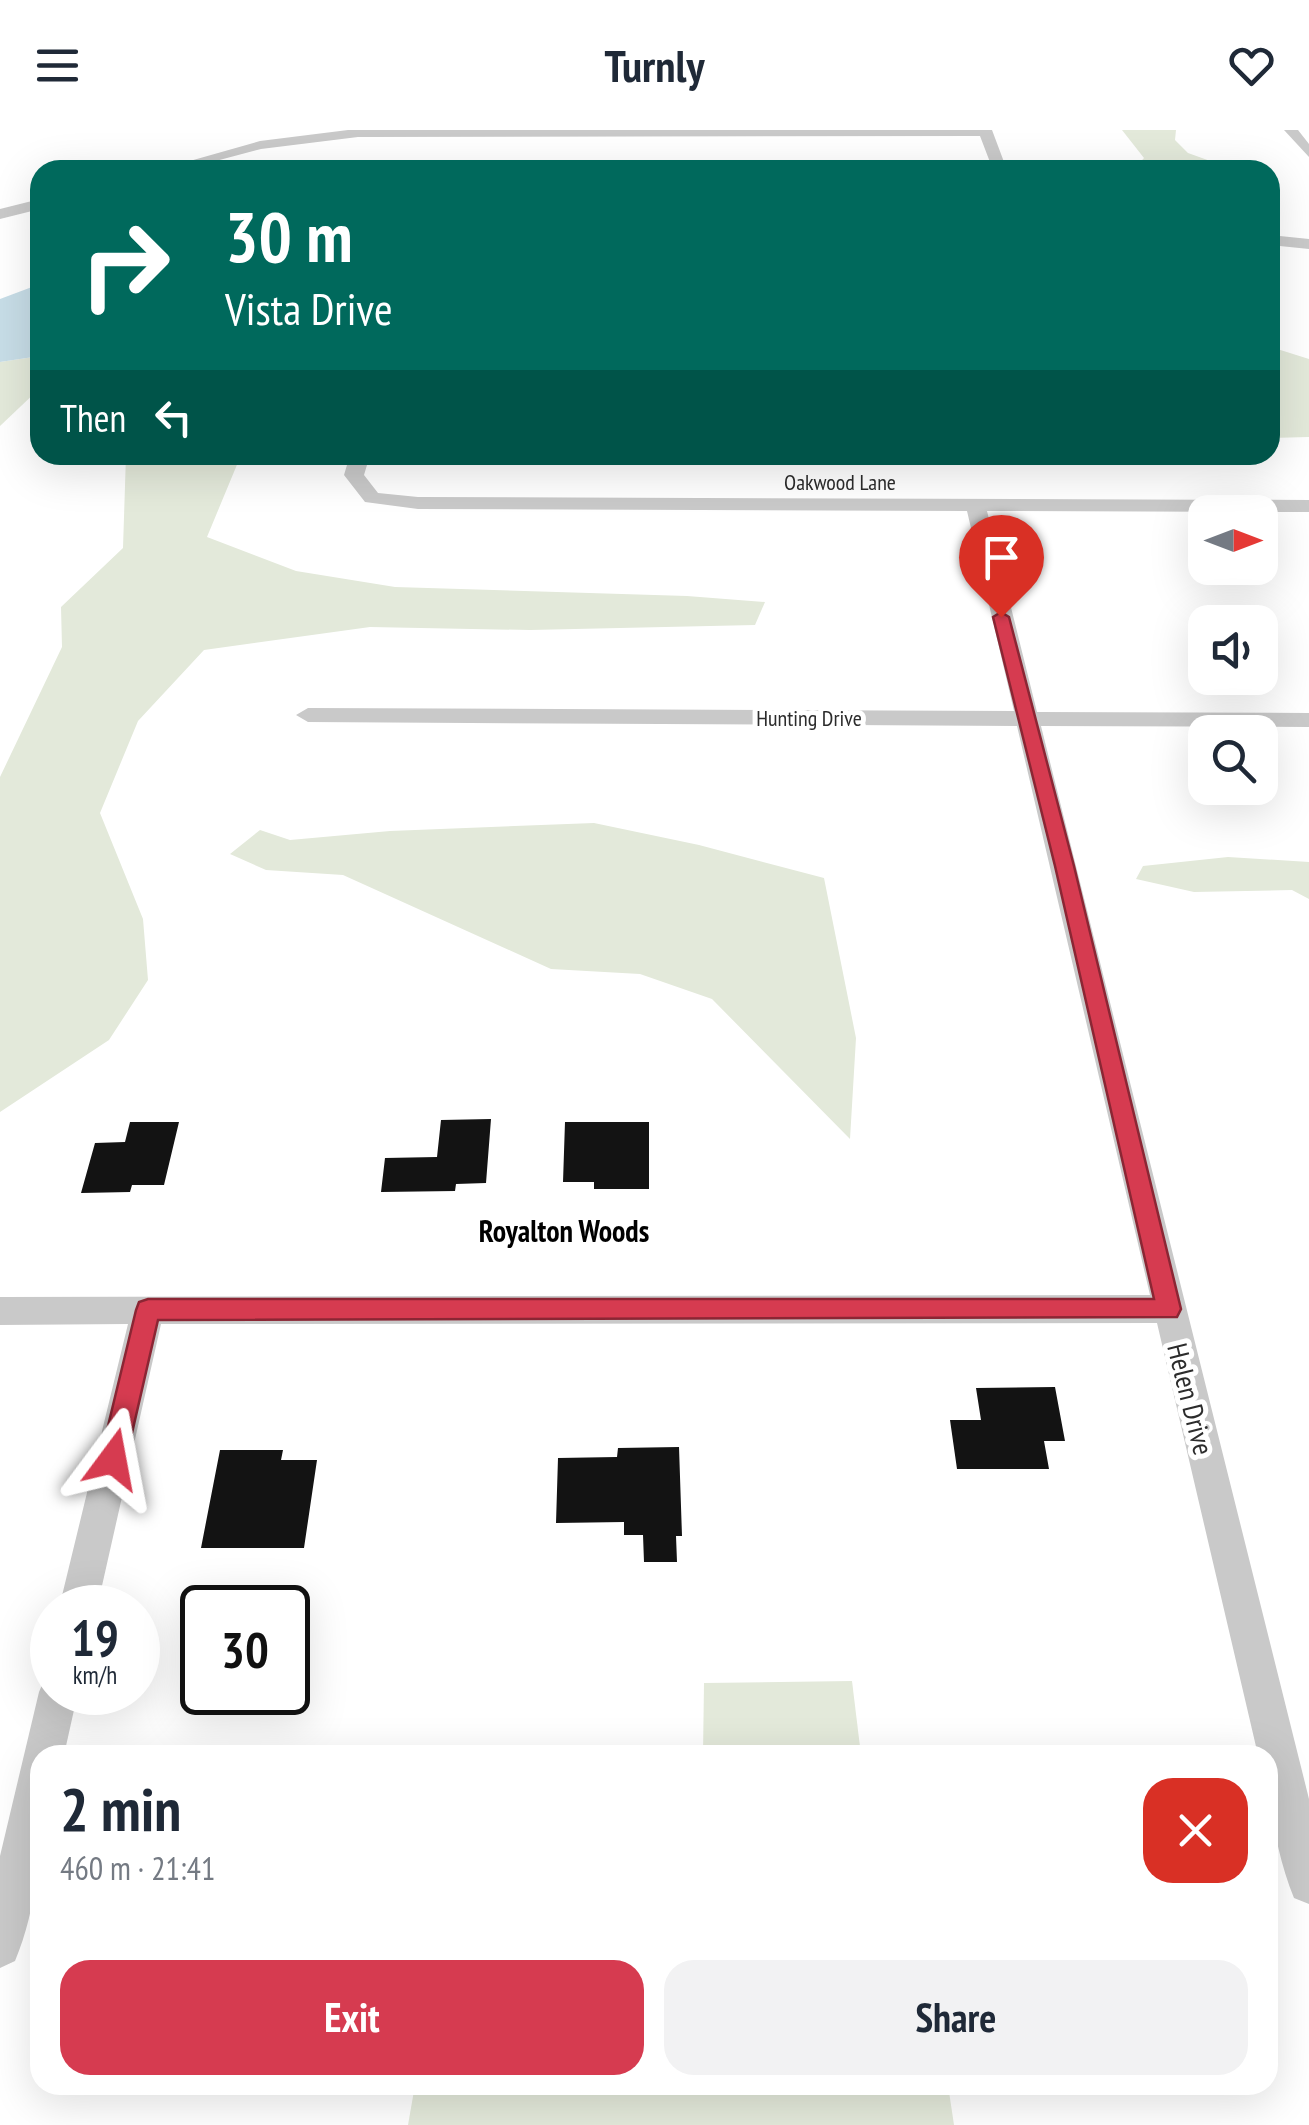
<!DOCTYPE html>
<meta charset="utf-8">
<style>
body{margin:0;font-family:"PT Sans Narrow",sans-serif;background:#f2f2f3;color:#1f2937;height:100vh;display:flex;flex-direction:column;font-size:38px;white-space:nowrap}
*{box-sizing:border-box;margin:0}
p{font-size:32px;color:#747a83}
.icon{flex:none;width:55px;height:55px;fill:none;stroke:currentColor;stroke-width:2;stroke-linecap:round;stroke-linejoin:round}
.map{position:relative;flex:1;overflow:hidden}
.drawer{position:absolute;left:30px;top:1615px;width:1248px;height:350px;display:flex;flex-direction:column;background:#fff;border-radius:30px;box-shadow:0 10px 40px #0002}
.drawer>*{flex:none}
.banner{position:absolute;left:30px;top:30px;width:1250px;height:305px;border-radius:30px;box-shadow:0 10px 40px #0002;background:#00695c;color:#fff;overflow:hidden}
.needle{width:65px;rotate:90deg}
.fabs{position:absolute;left:1188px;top:365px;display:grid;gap:20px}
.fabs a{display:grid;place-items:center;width:90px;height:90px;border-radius:20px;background:#fff;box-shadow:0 10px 40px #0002;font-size:50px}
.speed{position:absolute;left:30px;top:1455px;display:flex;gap:20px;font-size:50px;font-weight:700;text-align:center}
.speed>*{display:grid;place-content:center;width:130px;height:130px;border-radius:50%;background:#fff;box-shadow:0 10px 40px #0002;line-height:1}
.speed small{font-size:25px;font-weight:400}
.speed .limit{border:5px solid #111;border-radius:15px;background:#fff;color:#111}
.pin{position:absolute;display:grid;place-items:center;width:85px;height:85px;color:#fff;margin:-102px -42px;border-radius:50% 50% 50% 0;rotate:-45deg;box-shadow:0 0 10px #0007}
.pin .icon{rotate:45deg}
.me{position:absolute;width:110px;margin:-55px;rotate:13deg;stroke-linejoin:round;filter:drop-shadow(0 0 8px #0008)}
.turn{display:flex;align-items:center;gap:35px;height:210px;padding:0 30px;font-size:45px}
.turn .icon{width:130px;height:130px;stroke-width:2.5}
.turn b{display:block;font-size:70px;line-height:85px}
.then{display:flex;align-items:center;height:95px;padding:0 30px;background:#0003;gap:20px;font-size:38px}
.round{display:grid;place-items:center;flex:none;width:105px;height:105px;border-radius:30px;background:#f2f2f3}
.headline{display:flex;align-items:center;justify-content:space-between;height:170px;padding:0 30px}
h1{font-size:60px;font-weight:700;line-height:75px}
.button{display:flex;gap:20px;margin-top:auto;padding:20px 30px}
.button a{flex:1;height:115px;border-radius:30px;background:#d63b50;color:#fff;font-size:40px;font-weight:700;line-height:115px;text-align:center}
.button a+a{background:#f2f2f3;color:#1f2937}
header{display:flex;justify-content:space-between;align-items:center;height:130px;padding:0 30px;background:#fff;font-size:45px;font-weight:700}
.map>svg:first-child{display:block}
.green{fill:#e3e9da}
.water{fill:#c7dde7}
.building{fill:#131313}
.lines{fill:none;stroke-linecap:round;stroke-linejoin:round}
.street{fill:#c9c9c9;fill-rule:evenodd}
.route{fill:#d63b50;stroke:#8b2634;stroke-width:2.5}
.labels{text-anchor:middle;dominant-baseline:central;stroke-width:10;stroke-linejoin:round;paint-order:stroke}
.far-street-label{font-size:22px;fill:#2c2c2c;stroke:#fff}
.street-label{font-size:28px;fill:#2c2c2c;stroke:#fff}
.neighbourhood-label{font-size:30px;font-weight:bold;fill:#000;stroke:#fff}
</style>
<header><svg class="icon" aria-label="menu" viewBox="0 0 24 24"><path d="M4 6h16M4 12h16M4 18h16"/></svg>Turnly<svg class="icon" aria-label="heart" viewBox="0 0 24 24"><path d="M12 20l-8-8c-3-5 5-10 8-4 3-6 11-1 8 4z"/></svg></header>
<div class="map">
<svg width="1309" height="1995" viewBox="0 0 1309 1995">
<rect width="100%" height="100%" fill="#fff"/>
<g class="green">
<path d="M1122,0H1176L1175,10L1188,23L1227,37L1222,40H1133L1144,28Z"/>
<path d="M1274,218L1309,229V307L1270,308V221Z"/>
<path d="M40,226V258L0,296V232Z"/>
<path d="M126,325H241L207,407L296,441L395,457L687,466L765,472L755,495L530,500L370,497L204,520L138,591L100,683L143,789L148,850L109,910L0,982V647L62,517L61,477L123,418Z"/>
<path d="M594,693L699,715L824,748L856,908L850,1009L712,869L640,844L551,839L343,745L266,740L230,724L260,700L290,710L390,701Z"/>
<path d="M1228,727L1309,732V769L1292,760L1194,762L1136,749L1143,736Z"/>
<path d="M852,1551L861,1625H703L704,1553Z"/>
<path d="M415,1955H948L954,1995H408Z"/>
</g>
<path class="water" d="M40,154V226L0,232V169Z"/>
<g class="building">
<path d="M491,989L486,1053L456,1054L455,1061L381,1062L385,1028L437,1027L441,990Z"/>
<path d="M130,992H179L164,1055H132L130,1062L81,1063L95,1013L125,1012Z"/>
<path d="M565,992H649V1059H594V1052H563Z"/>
<path d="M1055,1257L1065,1311H1044L1049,1339H957L950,1290H981L976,1258Z"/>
<path d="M679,1317L682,1406H676L677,1432H644L643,1405H624V1392L556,1393L558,1328L617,1327L618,1318Z"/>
<path d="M220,1320H283L281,1330H317L304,1418H201Z"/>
</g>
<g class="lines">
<g class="street">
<path d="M348,0H992L1007,40H993L980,6L358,7L261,19L182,40H158L260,11Z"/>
<path d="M1284,0H1298L1309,14V27Z"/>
<path d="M40,69V79L0,89V79Z"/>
<path d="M1270,105L1309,109V119L1270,115Z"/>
<path d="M350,325H370L364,345L378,363L418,367L1309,370V382L987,381L1037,582L1309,583V597L1041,596L1309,1669V1774L1294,1768C1276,1723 1268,1673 1268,1625H1258L1157,1193L161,1194L97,1478H59L128,1194L0,1195V1167L1150,1165L1017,596L308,592L296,585L308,578L1014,581L967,381L418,379L365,372L344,345Z"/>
<path d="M52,1545V1562H78L64,1625H40C40,1695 43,1765 15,1831L0,1838V1726L39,1562L45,1548Z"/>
</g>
</g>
<path class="route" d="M1001,482L1009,487L1074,736L1181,1179L1177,1187L158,1190L126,1329L122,1337L113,1341L104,1337L100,1329L136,1180L139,1172L148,1169H1154L1055,736L993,487Z"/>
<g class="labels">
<g class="far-street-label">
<text x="840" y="352">Oakwood Lane</text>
<text x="809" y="588">Hunting Drive</text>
</g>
<g class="street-label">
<text transform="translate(1191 1269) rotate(76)">Helen Drive</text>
</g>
<g class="neighbourhood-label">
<text x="564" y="1100">Royalton Woods</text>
</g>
</g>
</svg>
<div class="fabs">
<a><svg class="needle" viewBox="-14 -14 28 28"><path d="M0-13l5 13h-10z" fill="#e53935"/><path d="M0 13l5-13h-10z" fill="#747a83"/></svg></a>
<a><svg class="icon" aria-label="sound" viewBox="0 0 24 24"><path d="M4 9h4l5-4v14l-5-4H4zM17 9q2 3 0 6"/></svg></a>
<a><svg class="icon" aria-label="search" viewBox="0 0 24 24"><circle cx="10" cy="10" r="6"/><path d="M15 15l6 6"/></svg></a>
</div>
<div class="speed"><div>19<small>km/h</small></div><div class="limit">30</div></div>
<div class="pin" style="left:1001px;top:487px;background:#d93025"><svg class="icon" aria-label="arrive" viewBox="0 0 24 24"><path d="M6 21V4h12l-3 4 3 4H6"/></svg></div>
<svg class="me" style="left:113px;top:1329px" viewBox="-20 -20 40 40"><path d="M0-17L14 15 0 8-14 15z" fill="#d63b50" stroke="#fff" stroke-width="4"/></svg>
<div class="banner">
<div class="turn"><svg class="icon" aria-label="right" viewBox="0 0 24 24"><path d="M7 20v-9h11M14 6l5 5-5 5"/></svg><div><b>30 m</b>Vista Drive</div></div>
<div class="then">Then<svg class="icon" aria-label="left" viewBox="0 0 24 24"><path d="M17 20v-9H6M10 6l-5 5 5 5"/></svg></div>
</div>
<section class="drawer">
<div class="headline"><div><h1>2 min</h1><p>460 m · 21:41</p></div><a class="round" style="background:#d93025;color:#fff"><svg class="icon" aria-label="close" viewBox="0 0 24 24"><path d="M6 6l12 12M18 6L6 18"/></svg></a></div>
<div class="button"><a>Exit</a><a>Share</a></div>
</section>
</div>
